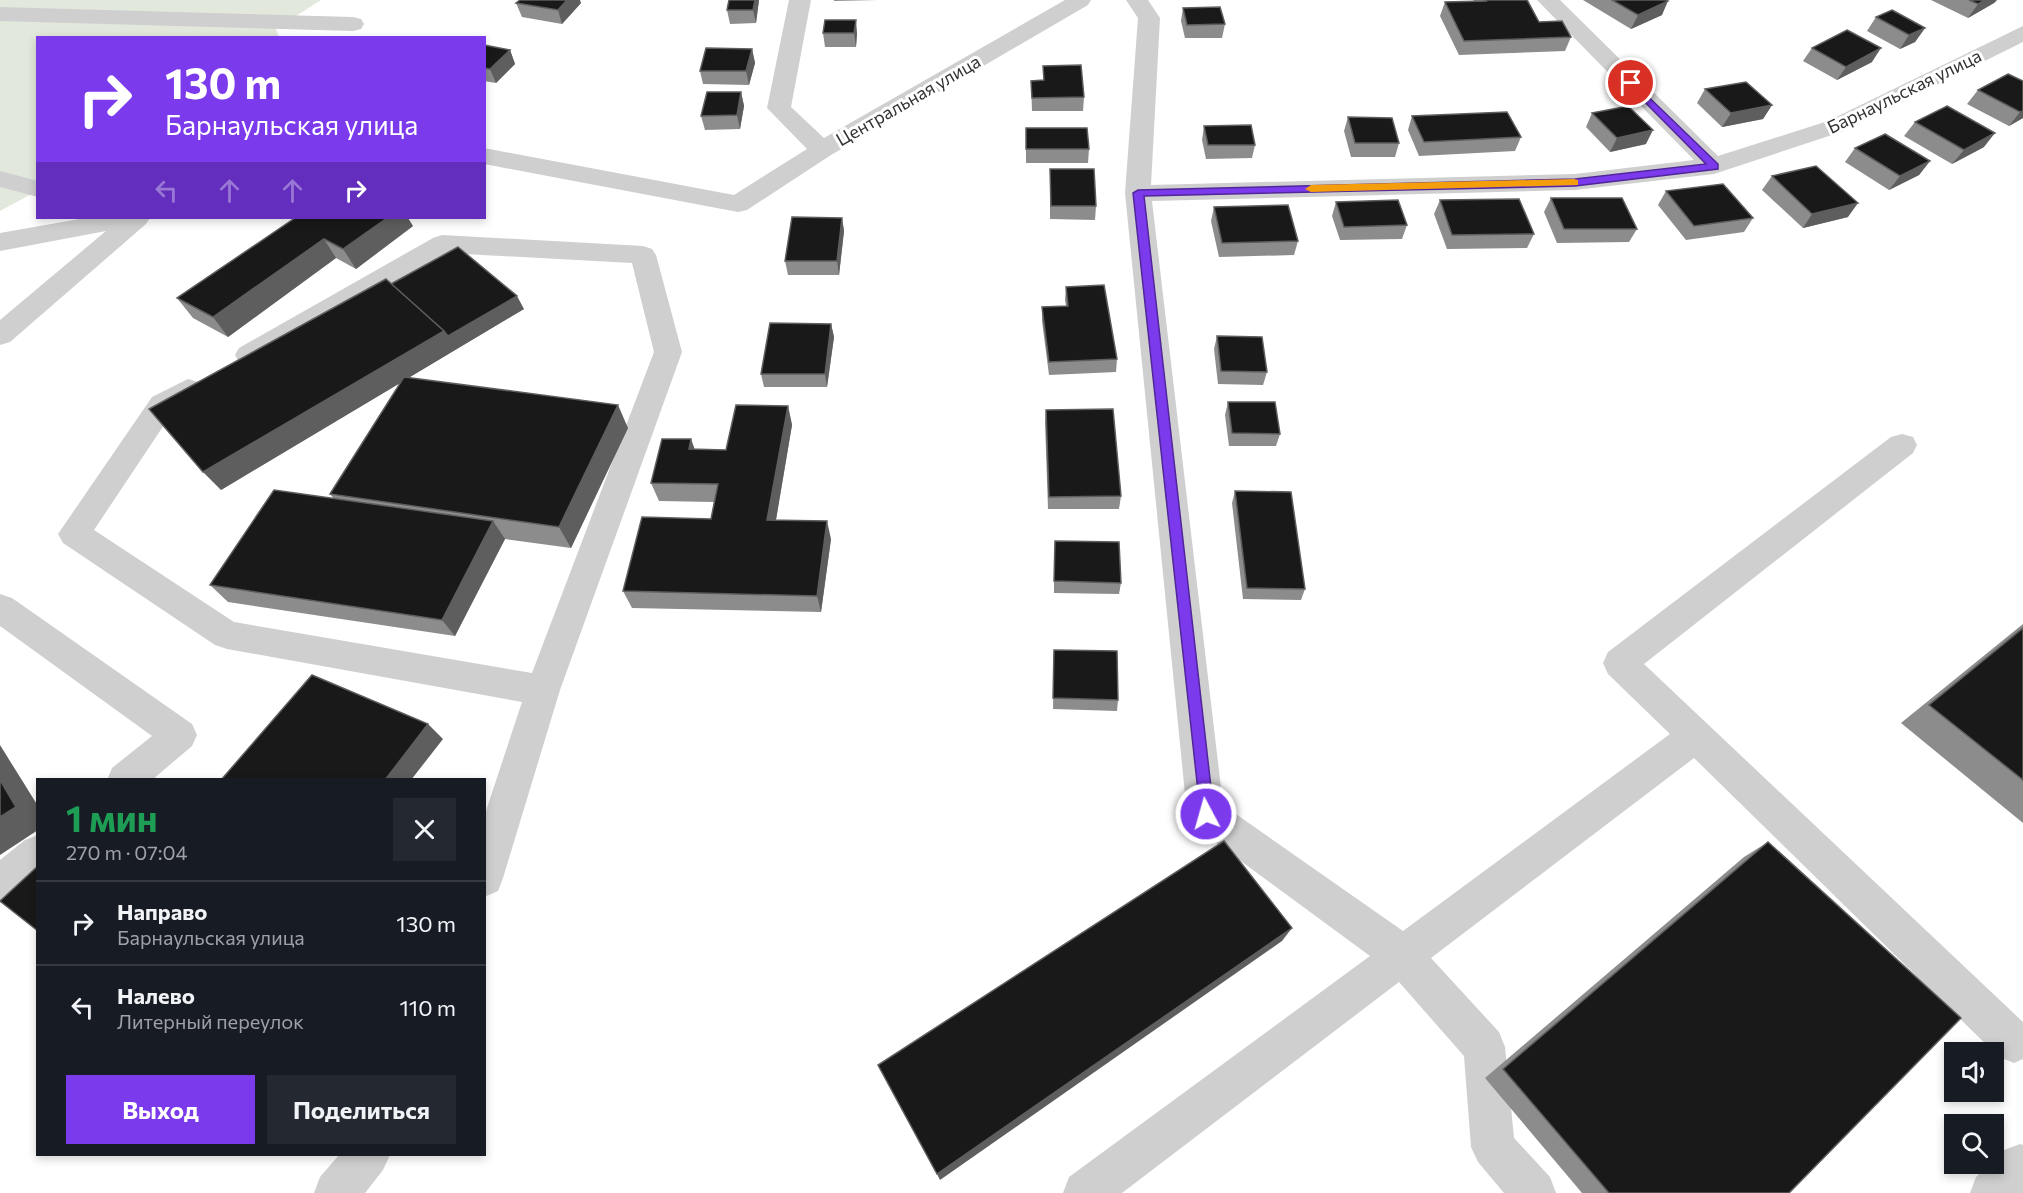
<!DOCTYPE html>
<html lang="ru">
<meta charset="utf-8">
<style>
body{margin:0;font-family:Commissioner,sans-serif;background:#242831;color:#f1f3f6;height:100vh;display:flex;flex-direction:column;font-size:22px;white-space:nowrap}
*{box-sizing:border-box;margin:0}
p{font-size:20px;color:#9ea1a6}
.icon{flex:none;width:33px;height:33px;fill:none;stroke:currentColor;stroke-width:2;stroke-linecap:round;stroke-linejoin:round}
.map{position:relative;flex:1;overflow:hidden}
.panel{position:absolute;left:36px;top:778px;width:450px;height:378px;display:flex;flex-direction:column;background:#171b24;border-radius:0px;box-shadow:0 3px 9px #0003}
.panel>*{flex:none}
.top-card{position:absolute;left:36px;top:36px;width:450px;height:183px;border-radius:0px;box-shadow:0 3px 9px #0003;background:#7c3aed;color:#fff;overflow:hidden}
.controls{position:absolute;left:1944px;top:1042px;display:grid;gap:12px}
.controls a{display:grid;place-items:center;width:60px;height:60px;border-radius:0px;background:#171b24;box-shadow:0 3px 9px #0003;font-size:30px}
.pin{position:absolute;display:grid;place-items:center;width:51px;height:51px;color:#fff;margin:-26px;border:3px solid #fff;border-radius:50%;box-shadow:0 2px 6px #0007}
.me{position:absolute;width:66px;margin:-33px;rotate:354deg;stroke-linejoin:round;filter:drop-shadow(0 0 4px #0008)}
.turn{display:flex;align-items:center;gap:21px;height:126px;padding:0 30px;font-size:27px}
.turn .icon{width:78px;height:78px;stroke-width:2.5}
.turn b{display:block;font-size:42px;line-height:51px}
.lanes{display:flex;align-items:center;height:57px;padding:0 30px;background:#0003;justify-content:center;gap:30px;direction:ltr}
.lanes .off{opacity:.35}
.round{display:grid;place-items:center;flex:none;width:63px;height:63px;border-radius:0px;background:#242831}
.head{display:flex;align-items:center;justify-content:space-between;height:102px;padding:0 30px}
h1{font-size:36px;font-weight:700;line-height:45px;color:#1e9e55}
.primary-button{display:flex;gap:12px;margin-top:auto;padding:12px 30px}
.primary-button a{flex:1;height:69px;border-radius:0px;background:#7c3aed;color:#fff;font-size:24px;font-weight:700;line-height:69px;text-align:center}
.primary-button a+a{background:#242831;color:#f1f3f6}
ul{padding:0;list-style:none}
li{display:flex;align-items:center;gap:18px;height:84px;padding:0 30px;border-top:2px solid #363941}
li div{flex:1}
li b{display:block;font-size:22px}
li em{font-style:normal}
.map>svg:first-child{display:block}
.green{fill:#e3e8dc}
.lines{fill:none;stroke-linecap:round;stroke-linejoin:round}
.minor{fill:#cfcfcf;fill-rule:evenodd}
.wall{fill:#8c8c8c}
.shaded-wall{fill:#5e5e5e}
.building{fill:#191919;stroke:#5e5e5e;stroke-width:1.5}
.route{fill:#7c3aed;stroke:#51269a;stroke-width:1.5}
.slow{fill:#f59e0b}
.labels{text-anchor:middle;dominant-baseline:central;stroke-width:6;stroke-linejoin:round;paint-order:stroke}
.far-street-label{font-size:18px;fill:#323232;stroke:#fff}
</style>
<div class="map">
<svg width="2023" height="1193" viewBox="0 0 2023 1193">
<rect width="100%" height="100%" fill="#fff"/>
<path class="green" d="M0,0H321L276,29L279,37L38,38L37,191L0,211Z"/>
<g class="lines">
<g class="minor">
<path d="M789,0H811L791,107L824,138L1065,0H1091L1088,5L831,155L747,210L738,212L484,164V148L734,195L807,149L767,108Z"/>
<path d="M1126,0H1148L1160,18L1151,185L1575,174L1694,160L1537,0H1560L1718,156L1828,121L2023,26V42L1844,131L1714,174L1575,190L1152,201L1223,805L1403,931L1670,734L1608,674L1603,663L1608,652L1891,437L1902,434L1913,437L1917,445L1913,453L1644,664L2023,1022V1059L2014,1063L1999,1057L1694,758L1431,958L1499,1032L1505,1047L1514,1138L1550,1177L1556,1193H1504L1478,1162L1471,1147L1464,1056L1399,982L1122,1193H1063L1069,1177L1370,956L1193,826L1187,814L1125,193L1138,18Z"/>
<path d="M0,7L353,17L361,19L364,24L361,29L353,31L0,21Z"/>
<path d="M0,171L38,181V197L0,187Z"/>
<path d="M85,218H150L146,224L10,342L0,345V320L106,231L0,251V233Z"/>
<path d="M442,235L643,246L652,249L656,255L682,352L560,690L503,878L498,891L484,897V817L522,702L227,649L215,645L63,543L58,534L152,397L188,379L198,382L203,390L198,398L172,413L94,530L234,622L532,673L654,352L632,263L446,253L259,362L249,365L239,362L235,355L239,348L433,238Z"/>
<path d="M0,594L12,598L192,724L197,735L192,746L152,780H107L112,768L152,736L0,626Z"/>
<path d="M38,835V878L14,897L0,903V860L25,840Z"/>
<path d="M2020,1144L2023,1145V1193H1970L1976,1177L1990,1164H1994V1161L2004,1150Z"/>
<path d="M339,1155H390L383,1170L365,1193H314L320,1177Z"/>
</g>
</g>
<g class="wall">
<path d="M729,0H759L756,23L730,24L727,10Z"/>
<path d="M834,0H877L834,1Z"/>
<path d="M1473,0H1528L1539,22L1571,37L1565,51L1459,55L1440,16L1445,2L1474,1Z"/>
<path d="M1583,0H1666L1662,15L1631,29Z"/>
<path d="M1931,0H1997L1994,3L1968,18Z"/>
<path d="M516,3H581L562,24L522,17Z"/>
<path d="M1183,8L1225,24L1222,38H1185L1181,21Z"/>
<path d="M1876,17L1925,28L1915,42L1900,49L1867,31Z"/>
<path d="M823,33H857L856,47H825Z"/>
<path d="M484,45L510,50L515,64L496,83L484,81Z"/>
<path d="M1812,48L1872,62L1837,80L1803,61Z"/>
<path d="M752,49L755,63L749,85L703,84L700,71Z"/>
<path d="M1043,66L1084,97L1083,111H1032L1031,81L1043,80Z"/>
<path d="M2008,74L2023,118L2009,126L1967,104L1978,90Z"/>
<path d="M1705,89L1772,105L1763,119L1722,127L1697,103Z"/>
<path d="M741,92L744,106L740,129L705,130L701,116Z"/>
<path d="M1592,113L1646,144L1610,152L1586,127Z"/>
<path d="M1412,116L1521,137L1515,151L1419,156L1408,130Z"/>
<path d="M1348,117L1399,143L1395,157H1351L1344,131Z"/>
<path d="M1915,122L1984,147L1952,164L1904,136Z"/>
<path d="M1204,126L1255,145L1252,158L1206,159L1202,140Z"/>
<path d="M1026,128L1089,149L1088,163H1026Z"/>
<path d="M1855,148L1930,161L1919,175L1889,190L1845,162Z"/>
<path d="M1050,169L1096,206L1095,220L1050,219Z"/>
<path d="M1772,176L1848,217L1803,228L1762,190Z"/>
<path d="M1666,191L1753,218L1744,232L1686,240L1658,205Z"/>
<path d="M1551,198L1637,229L1629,242L1557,243L1544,212Z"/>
<path d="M1440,200L1534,234L1527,248L1447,249L1434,214Z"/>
<path d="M1336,202L1407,225L1402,239L1340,240L1332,216Z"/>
<path d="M1214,207L1298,241L1294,255L1219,257L1211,221Z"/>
<path d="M295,218L413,226L356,269L336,258L228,337L193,318L177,298Z"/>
<path d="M842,218L844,231L839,275H788L785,261Z"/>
<path d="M391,284L524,309L408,378L628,428L571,548L505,539L455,636L228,602L210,585L334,499L330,494L402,382L221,490Z"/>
<path d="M1066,287L1117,359L1116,372L1049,375L1042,321V307L1066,306L1065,300Z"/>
<path d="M831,324L834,337L827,387H764L761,374Z"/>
<path d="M1217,336L1267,372L1263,385L1218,384L1214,349Z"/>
<path d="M1228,402L1280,434L1276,446H1229L1225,415Z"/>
<path d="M788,406L792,425L776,520L831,539L821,612L632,608L623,591L711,519L714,502L659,501L651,483L695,449L726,450Z"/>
<path d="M1046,410L1121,496L1119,509H1048L1045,422Z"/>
<path d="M1235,491L1305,589L1301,600L1243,599L1232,503Z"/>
<path d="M1054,553L1121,583L1119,594L1054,593Z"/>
<path d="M2023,624V823L1901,723Z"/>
<path d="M1054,650L1118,700L1117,711L1053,709Z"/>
<path d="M1768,842L1789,1193H1582L1485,1078L1744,857Z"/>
</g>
<g class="shaded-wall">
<path d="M567,0H580L581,3L562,24L558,10Z"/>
<path d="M755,0H759L756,23L753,10Z"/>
<path d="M1985,0H1997L1994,3L1968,18L1978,4Z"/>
<path d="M1668,1L1662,15L1631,29L1638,15Z"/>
<path d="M856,20L857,33L856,47L854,33Z"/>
<path d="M1925,28L1915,42L1900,49L1909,35Z"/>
<path d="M1881,48L1872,62L1837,80L1846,67Z"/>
<path d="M752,49L755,63L749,85L746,71Z"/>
<path d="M510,50L515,64L496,83L490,69Z"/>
<path d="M741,92L744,106L740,129L737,115Z"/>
<path d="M1772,105L1763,119L1722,127L1731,113Z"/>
<path d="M2023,111V118L2009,126L2020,112Z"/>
<path d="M1653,130L1646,144L1610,152L1617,138Z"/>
<path d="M1995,133L1984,147L1952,164L1964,150Z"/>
<path d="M1930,161L1919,175L1889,190L1900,176Z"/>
<path d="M1858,203L1848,217L1803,228L1812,214Z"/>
<path d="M387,218H408L413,226L356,269L343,249Z"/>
<path d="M842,218L844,231L839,275L837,261Z"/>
<path d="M324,239L336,258L228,337L213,317Z"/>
<path d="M517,296L524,309L221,490L203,472L444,331Z"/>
<path d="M831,324L834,337L827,387L825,374Z"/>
<path d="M618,405L628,428L571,548L559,527Z"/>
<path d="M788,406L792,425L773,537L767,520Z"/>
<path d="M691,439L698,458L689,449Z"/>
<path d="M493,521L505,539L455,636L442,620Z"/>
<path d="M827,521L831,539L821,612L817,596Z"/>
<path d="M428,724L443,739L411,780H385Z"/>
<path d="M0,745L38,806V830L0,855Z"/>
<path d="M1292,928L1282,941L940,1180L937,1174Z"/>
</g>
<g class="building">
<path d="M520,0H567L558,10L516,3Z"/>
<path d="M729,0H755L753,10H727Z"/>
<path d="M1485,0H1527L1539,22L1562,21L1571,37L1464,41L1445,2L1486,1Z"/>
<path d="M1612,0H1666L1668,1L1638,15Z"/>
<path d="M1969,0H1985L1978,4Z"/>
<path d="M1220,7L1225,24L1187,25L1183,8Z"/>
<path d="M1892,10L1925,28L1909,35L1876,17Z"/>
<path d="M825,20H856L854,33H823Z"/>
<path d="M1847,30L1881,48L1846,67L1812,48Z"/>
<path d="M484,45L510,50L490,69L484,68Z"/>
<path d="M706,48L752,49L746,71H700Z"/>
<path d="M1081,65L1084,97L1032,98L1031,81L1044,80L1043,66Z"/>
<path d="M2008,74L2023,81V111L2020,112L1978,90Z"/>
<path d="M1746,82L1772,105L1731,113L1705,89Z"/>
<path d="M707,92H741L737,115L701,116Z"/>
<path d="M1628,106L1653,130L1617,138L1592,113Z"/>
<path d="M1947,106L1995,133L1964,150L1915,122Z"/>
<path d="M1507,112L1521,137L1424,142L1412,116Z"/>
<path d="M1348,117L1392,118L1399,143H1355Z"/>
<path d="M1251,125L1255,145H1208L1204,126Z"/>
<path d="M1026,128H1087L1089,149H1026Z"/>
<path d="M1885,134L1930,161L1900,176L1855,148Z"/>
<path d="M1816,166L1858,203L1812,214L1772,176Z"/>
<path d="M1050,169H1094L1096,206H1051Z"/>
<path d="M1723,184L1753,218L1694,226L1666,191Z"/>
<path d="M1551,198H1622L1637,229H1564Z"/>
<path d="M1519,199L1534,234L1452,235L1440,200Z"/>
<path d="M1398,200L1407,225L1344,227L1336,202Z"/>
<path d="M1288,205L1298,241L1222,243L1214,207Z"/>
<path d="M792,217L842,218L837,261H785Z"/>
<path d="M295,218H387L343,249L324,239L213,317L177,298Z"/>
<path d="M458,247L517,296L448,336L444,331L391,284Z"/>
<path d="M386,279L444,331L203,472L149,409Z"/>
<path d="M1104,285L1117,359L1049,362L1042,307L1068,306L1066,287Z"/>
<path d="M770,323L831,324L825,374H761Z"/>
<path d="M1217,336L1262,337L1267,372L1221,371Z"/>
<path d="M404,377L618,405L559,527L330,494Z"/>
<path d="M1228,402H1275L1280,434L1232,433Z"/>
<path d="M736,405L788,406L767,520L827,521L817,596L623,591L642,517L711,519L718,484L651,483L662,439H691L689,449L726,450Z"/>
<path d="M1113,409L1121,496L1049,497L1046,410Z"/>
<path d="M274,490L493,521L442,620L210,585Z"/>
<path d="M1235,491L1291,492L1305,589L1247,588Z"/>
<path d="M1055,541L1119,542L1121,583L1054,581Z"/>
<path d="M2023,628V780L1929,705Z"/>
<path d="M1054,650L1117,651L1118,700L1053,698Z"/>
<path d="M312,675L428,724L385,780H221Z"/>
<path d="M0,780L16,807L0,817Z"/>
<path d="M1224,841L1292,928L937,1174L878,1065Z"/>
<path d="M1768,842L1961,1018L1789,1193H1609L1503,1069Z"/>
<path d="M38,866V931L0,901Z"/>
</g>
<path class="route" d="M1631,80L1718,164V169L1575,186L1144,196L1214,814L1212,819L1206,822L1201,819L1133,193L1138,190L1575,179L1706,164L1628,85L1626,83Z"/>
<path class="slow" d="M1574,179L1578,180V185L1311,192L1305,189L1311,185Z"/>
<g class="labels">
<g class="far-street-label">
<text transform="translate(1904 91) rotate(-26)">Барнаульская улица</text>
<text transform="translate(908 100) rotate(-30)">Центральная улица</text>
</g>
</g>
</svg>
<div class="controls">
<a><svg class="icon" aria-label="sound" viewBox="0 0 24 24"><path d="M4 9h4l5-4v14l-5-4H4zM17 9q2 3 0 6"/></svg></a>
<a><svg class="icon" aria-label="search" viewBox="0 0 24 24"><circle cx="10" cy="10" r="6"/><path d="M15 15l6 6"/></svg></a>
</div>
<div class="pin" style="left:1631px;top:83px;background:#d93025"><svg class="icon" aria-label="arrive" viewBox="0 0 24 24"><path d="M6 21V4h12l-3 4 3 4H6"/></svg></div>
<svg class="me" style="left:1206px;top:814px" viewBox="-20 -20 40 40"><circle r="17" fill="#7c3aed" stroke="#fff" stroke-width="3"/><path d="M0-11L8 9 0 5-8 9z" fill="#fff"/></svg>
<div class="top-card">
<div class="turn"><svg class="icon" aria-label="right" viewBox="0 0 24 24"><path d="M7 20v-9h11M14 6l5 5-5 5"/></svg><div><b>130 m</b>Барнаульская улица</div></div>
<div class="lanes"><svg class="icon off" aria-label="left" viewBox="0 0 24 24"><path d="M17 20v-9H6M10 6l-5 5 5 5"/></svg><svg class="icon off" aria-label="ahead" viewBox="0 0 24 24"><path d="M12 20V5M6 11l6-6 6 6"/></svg><svg class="icon off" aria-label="ahead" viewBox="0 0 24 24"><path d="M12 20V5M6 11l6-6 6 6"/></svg><svg class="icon" aria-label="right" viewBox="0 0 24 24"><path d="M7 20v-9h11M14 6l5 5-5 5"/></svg></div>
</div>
<section class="panel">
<div class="head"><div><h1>1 мин</h1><p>270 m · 07:04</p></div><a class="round"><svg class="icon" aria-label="close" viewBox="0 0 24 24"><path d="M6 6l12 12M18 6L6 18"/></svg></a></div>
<ul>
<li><svg class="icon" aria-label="right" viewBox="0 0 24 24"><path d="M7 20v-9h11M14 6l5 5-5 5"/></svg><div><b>Направо</b><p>Барнаульская улица</p></div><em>130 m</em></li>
<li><svg class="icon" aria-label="left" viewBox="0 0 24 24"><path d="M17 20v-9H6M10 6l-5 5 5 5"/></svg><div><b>Налево</b><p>Литерный переулок</p></div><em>110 m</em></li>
</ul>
<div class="primary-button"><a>Выход</a><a>Поделиться</a></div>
</section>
</div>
